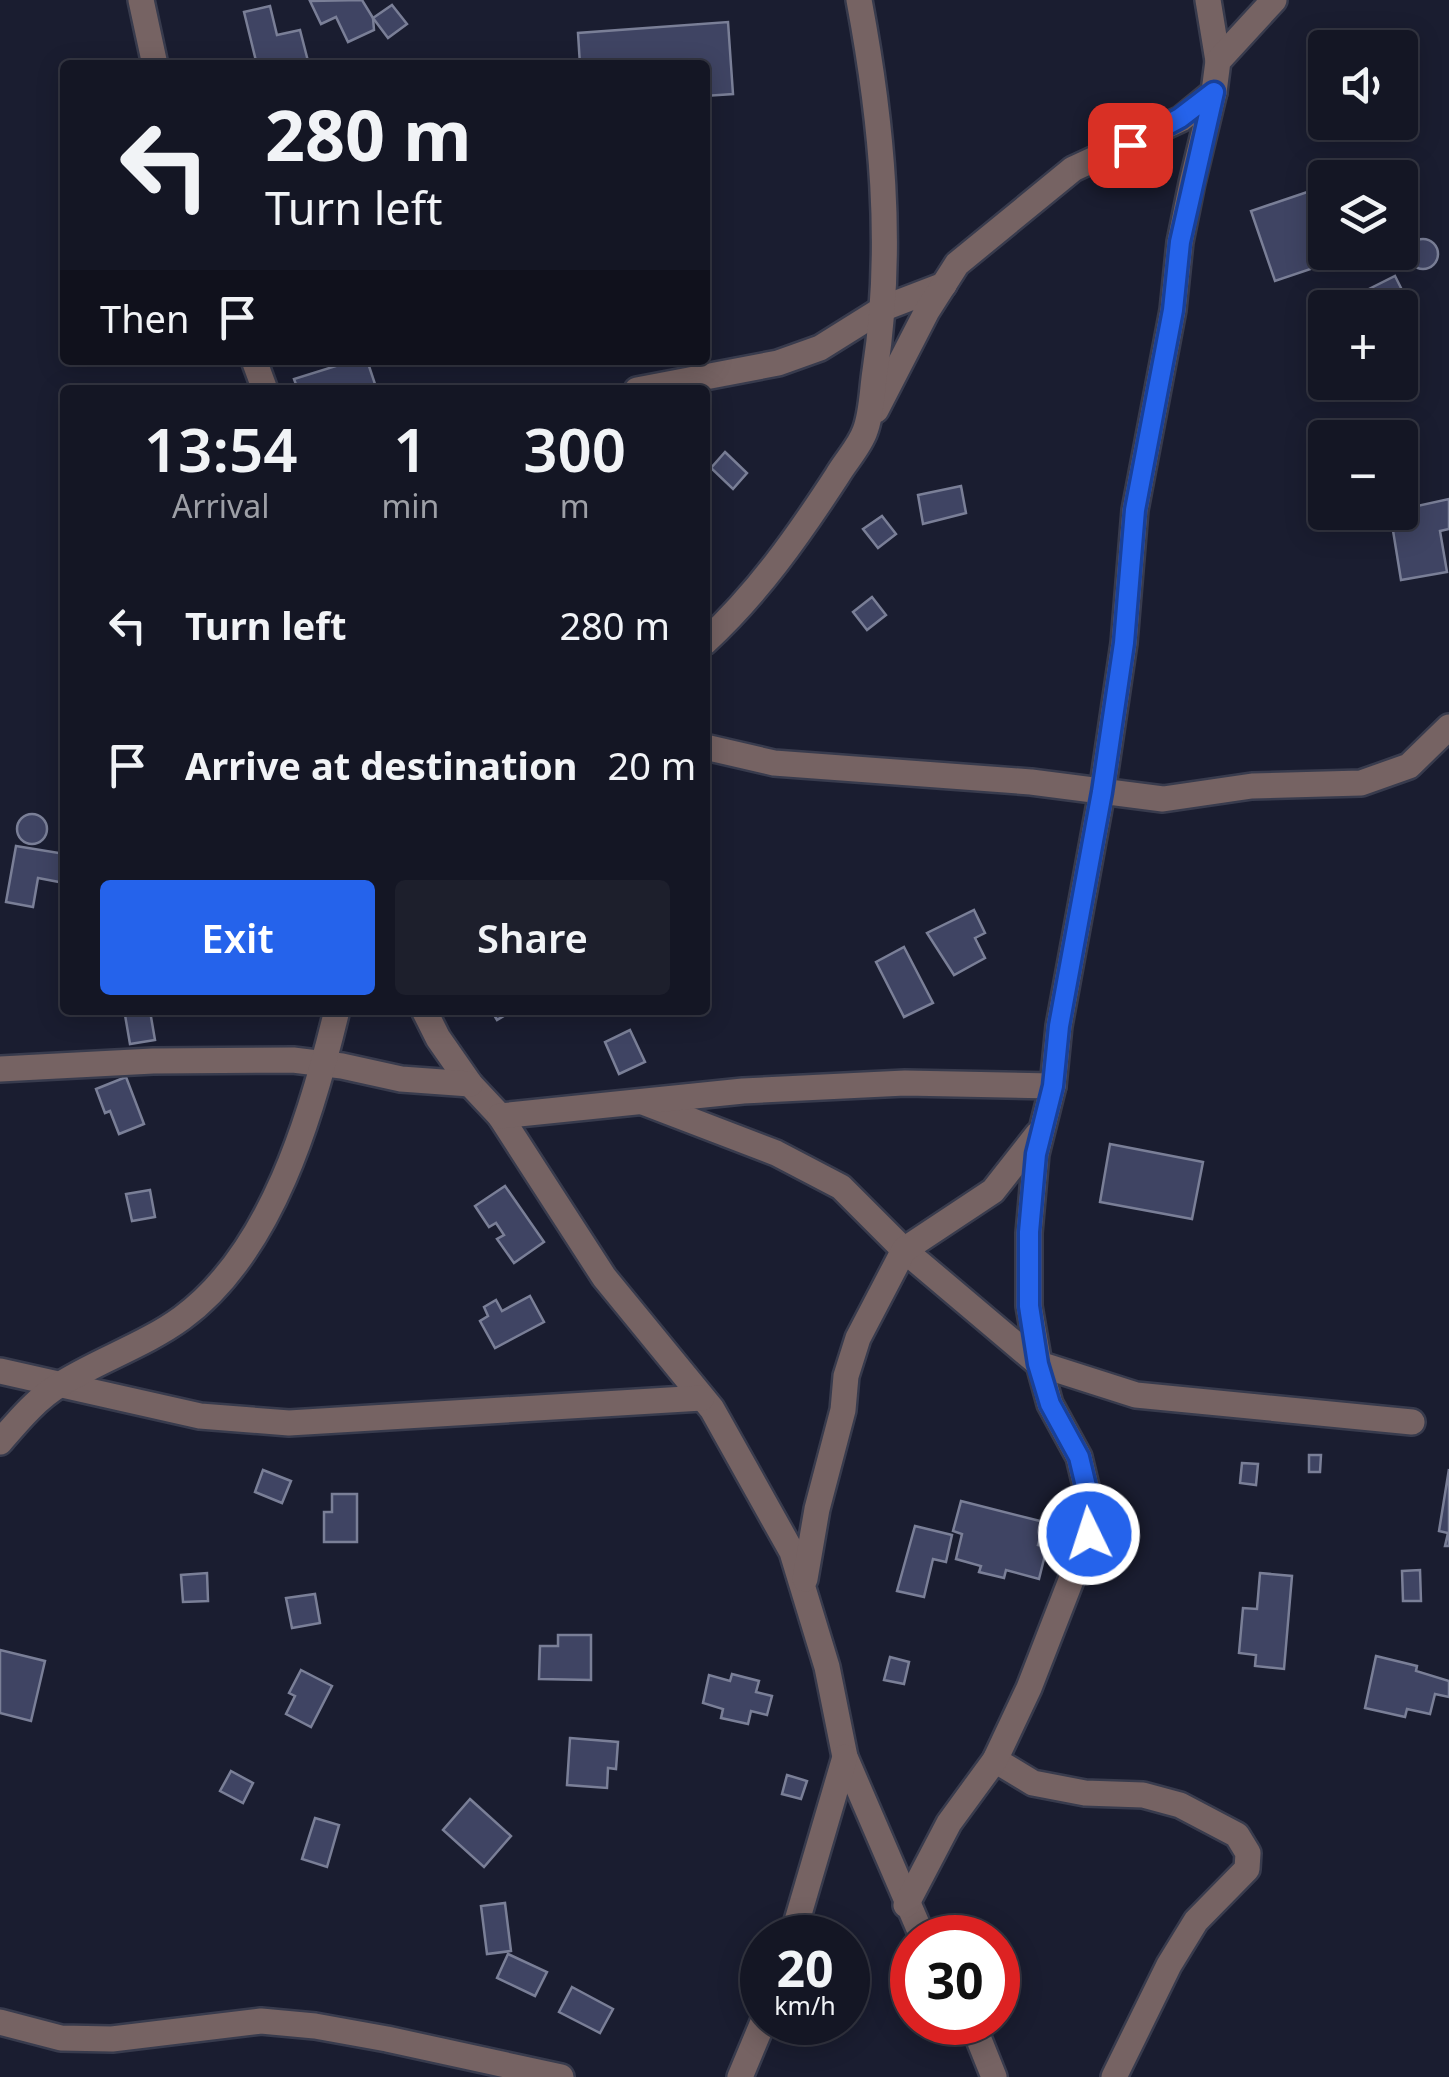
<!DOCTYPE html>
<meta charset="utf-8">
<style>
body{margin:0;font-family:"Noto Sans",sans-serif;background:#1d1f2c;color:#f1f3f6;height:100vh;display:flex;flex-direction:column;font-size:38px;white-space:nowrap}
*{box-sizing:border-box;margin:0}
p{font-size:32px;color:#9d9fa6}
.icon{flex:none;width:55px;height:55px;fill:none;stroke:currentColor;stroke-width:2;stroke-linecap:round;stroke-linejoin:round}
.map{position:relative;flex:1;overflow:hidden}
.sheet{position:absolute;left:60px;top:385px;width:650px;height:630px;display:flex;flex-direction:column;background:#141624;border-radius:10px;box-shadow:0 5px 25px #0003,0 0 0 2px #333541}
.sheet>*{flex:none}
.top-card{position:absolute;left:60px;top:60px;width:650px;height:305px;border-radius:10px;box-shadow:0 5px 25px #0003,0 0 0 2px #333541;background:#141624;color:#f1f3f6;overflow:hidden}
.buttons{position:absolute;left:1308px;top:30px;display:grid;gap:20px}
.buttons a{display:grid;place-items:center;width:110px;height:110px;border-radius:10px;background:#141624;box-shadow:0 5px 25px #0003,0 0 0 2px #333541;font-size:50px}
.speed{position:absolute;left:740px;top:1915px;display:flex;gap:20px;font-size:50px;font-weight:700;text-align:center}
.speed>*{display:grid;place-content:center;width:130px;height:130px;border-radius:50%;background:#141624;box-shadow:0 5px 25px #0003,0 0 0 2px #333541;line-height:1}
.speed small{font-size:25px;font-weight:400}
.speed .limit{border:15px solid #d22;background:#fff;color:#111}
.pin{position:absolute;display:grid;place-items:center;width:85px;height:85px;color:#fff;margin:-42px;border-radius:20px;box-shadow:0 5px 15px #0006}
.me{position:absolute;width:110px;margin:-55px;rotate:356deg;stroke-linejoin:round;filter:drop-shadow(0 0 8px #0008)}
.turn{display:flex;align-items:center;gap:35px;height:210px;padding:0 40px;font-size:45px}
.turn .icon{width:130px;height:130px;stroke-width:2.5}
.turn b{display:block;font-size:70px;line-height:85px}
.then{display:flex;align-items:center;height:95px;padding:0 40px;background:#0003;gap:20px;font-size:38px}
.eta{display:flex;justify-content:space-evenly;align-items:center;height:170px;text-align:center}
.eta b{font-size:60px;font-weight:600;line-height:70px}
.button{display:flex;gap:20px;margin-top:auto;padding:20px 40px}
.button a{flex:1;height:115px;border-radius:10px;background:#2563eb;color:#fff;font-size:40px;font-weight:600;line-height:115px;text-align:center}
.button a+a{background:#1d1f2c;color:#f1f3f6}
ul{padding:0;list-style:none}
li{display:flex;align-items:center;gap:30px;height:140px;padding:0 40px}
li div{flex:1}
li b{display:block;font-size:38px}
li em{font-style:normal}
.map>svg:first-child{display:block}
.building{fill:#3f4463;stroke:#7a7f97;stroke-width:2.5}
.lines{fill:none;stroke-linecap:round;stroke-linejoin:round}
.minor-casing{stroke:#383b4d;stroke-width:30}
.minor{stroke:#766363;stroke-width:25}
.route-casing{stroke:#184099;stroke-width:25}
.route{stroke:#2563eb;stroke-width:18}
</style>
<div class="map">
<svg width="1449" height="2077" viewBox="0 0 1449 2077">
<rect width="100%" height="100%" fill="#1a1d30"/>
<g class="building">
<path d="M362,0L373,18L374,30L348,42L336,17L321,24L310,1Z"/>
<path d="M392,5L407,24L388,38L373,18Z"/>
<path d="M270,6L277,35L300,30L309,65H257L244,12Z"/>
<path d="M728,22L733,94L705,96V65H580L578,33Z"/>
<path d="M1325,186V252L1355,254L1275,281L1251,211Z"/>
<circle cx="1423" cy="254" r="15"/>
<path d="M1395,276L1417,320L1400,328V308H1343L1341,303Z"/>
<path d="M355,360H367L377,390H298L294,379Z"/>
<path d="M725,452L747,473L733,489L711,468Z"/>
<path d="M961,486L966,513L923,524L918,495Z"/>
<path d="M1449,499V529L1440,531L1447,572L1401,580L1390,512Z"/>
<path d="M882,516L896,534L878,548L863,529Z"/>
<path d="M872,597L886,615L867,630L853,612Z"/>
<circle cx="32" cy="829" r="15"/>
<path d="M16,846L65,854L59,882L38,878L33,907L6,902Z"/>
<path d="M974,910L985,933L975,938L985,958L954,975L927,933Z"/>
<path d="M904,947L933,1003L904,1017L876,962Z"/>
<path d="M491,1010H514L497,1020Z"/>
<path d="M150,1011L155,1040L130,1044L125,1015Z"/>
<path d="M630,1030L645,1062L619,1074L605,1042Z"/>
<path d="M126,1077L144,1124L119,1134L110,1111L105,1113L96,1089Z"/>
<path d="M1110,1144L1203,1162L1192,1219L1100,1202Z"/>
<path d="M505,1186L544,1242L514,1263L497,1239L504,1235L496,1223L489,1227L475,1206Z"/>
<path d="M150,1190L155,1217L132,1221L126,1194Z"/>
<path d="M530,1296L544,1322L495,1348L480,1321L488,1316L484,1307L496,1300L502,1311Z"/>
<path d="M1309,1455H1321L1320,1472H1309Z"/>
<path d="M1242,1463L1258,1464L1256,1485L1240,1483Z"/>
<path d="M1449,1469V1546H1445L1448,1533L1439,1531Z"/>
<path d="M263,1470L291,1481L282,1503L255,1492Z"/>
<path d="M332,1494H357V1542H324V1512H332Z"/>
<path d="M961,1501L1044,1522L1038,1545L1047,1547L1039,1579L1006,1570L1004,1578L979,1572L981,1566L956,1559L962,1534L953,1531Z"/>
<path d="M915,1526L952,1535L946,1562L933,1559L924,1597L897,1591Z"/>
<path d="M1420,1570L1421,1601H1403L1402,1571Z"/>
<path d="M207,1573L208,1601L183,1602L181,1575Z"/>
<path d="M1260,1573L1292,1576L1284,1669L1255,1666L1256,1655L1239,1653L1243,1608L1257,1609Z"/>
<path d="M315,1594L320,1623L292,1628L286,1598Z"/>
<path d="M558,1635H591V1680L539,1679L540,1646H558Z"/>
<path d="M0,1650L45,1661L31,1721L0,1713Z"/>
<path d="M1376,1656L1417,1666L1416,1671L1449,1681V1697L1435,1694L1430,1714L1407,1709L1405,1717L1365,1708Z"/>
<path d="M890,1657L909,1662L904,1684L884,1680Z"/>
<path d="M301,1670L332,1686L311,1727L286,1714L295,1696L289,1693Z"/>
<path d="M732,1674L759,1681L756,1692L772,1696L767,1715L751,1711L748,1724L721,1718L723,1709L703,1703L709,1675L730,1681Z"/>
<path d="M570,1738L618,1742L616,1769L608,1768L607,1788L567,1785Z"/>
<path d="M231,1771L253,1783L243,1803L220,1791Z"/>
<path d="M787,1775L807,1781L801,1799L782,1794Z"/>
<path d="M470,1799L511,1836L484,1867L443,1830Z"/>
<path d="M315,1818L339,1825L327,1867L302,1859Z"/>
<path d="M505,1903L511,1951L487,1954L481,1906Z"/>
<path d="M508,1954L547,1972L535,1996L497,1978Z"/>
<path d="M572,1987L613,2009L600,2033L559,2012Z"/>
</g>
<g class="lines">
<defs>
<g id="minor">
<path d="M141,0L155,65"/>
<path d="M1208,0L1218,61"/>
<path d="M254,360L265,390"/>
<path d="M637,390L778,363L820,348L884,308L944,285"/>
<path d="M876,410L927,311L957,264L1073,169L1181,119L1214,92"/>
<path d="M705,642C758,593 798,536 837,476C845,462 860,446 865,431C872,413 872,390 875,371C894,247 882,122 859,0"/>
<path d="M705,747L774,763L1031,782L1163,799L1252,786L1361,783L1409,766L1449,727"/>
<path d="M424,1010L438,1038L470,1084L500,1116L604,1277L712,1409L792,1552L827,1667L845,1757L923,1938"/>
<path d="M0,1069L153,1061L293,1060L342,1066L401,1079L470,1084"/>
<path d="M643,1102L776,1153L841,1187L904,1250L1039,1364L1136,1395L1412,1422"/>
<path d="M500,1116L743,1091L905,1083L1053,1086"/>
<path d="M0,1371L200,1416L289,1423L702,1398"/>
<path d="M0,1442C18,1421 37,1398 61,1384C99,1360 145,1345 182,1318C272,1252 312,1114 337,1010"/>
<path d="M805,1579L817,1509L843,1410L846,1376L858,1338L904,1250L993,1191L1037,1135"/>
<path d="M995,1760L1033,1783L1085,1793L1143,1795L1180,1805L1237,1835L1248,1853L1247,1869L1196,1921L1169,1965L1114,2077"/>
<path d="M906,1905L949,1823L995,1760L1029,1688L1089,1534L1090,1503L1079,1457L1050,1404L1039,1364L1029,1306V1233L1036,1154L1053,1086L1059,1026L1102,792L1124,643L1135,510L1173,310L1180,242L1192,183L1214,92L1218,61L1274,0"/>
<path d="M792,1938L845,1757"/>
<path d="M0,2022L61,2038L112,2039L261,2021L315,2026L387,2039L561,2077"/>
<path d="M972,2022L994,2077"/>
<path d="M740,2077L763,2022"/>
</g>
</defs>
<use href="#minor" class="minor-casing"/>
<use href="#minor" class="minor"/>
</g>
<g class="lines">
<defs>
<path id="route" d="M1089,1534L1090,1503L1079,1457L1050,1404L1038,1364L1029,1306V1232L1036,1154L1053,1086L1059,1026L1102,792L1124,643L1135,510L1173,310L1180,242L1214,92L1180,118L1130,145"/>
</defs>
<use href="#route" class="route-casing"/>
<use href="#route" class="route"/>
</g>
</svg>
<div class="buttons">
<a><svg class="icon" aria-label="sound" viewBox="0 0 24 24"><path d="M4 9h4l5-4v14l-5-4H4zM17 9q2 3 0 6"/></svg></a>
<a><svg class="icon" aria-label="layers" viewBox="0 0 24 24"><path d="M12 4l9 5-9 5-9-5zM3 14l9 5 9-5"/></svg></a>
<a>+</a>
<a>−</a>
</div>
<div class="speed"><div>20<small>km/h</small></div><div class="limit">30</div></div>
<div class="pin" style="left:1130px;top:145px;background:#d93025"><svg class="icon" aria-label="arrive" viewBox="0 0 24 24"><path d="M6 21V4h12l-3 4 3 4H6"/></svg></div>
<svg class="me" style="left:1089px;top:1534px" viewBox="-20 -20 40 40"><circle r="17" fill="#2563eb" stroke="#fff" stroke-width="3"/><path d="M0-11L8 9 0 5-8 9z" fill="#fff"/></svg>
<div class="top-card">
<div class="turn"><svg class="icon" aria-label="left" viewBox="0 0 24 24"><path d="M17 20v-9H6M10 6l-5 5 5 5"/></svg><div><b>280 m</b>Turn left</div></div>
<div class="then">Then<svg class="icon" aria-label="arrive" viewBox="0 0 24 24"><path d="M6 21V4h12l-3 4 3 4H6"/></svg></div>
</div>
<section class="sheet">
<div class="eta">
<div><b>13:54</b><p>Arrival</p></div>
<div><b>1</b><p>min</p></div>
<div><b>300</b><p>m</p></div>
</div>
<ul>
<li><svg class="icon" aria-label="left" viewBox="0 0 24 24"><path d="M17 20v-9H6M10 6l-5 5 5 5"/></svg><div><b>Turn left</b></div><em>280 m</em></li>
<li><svg class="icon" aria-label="arrive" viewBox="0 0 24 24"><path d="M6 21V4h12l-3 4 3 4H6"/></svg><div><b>Arrive at destination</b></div><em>20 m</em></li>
</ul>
<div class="button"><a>Exit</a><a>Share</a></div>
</section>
</div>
